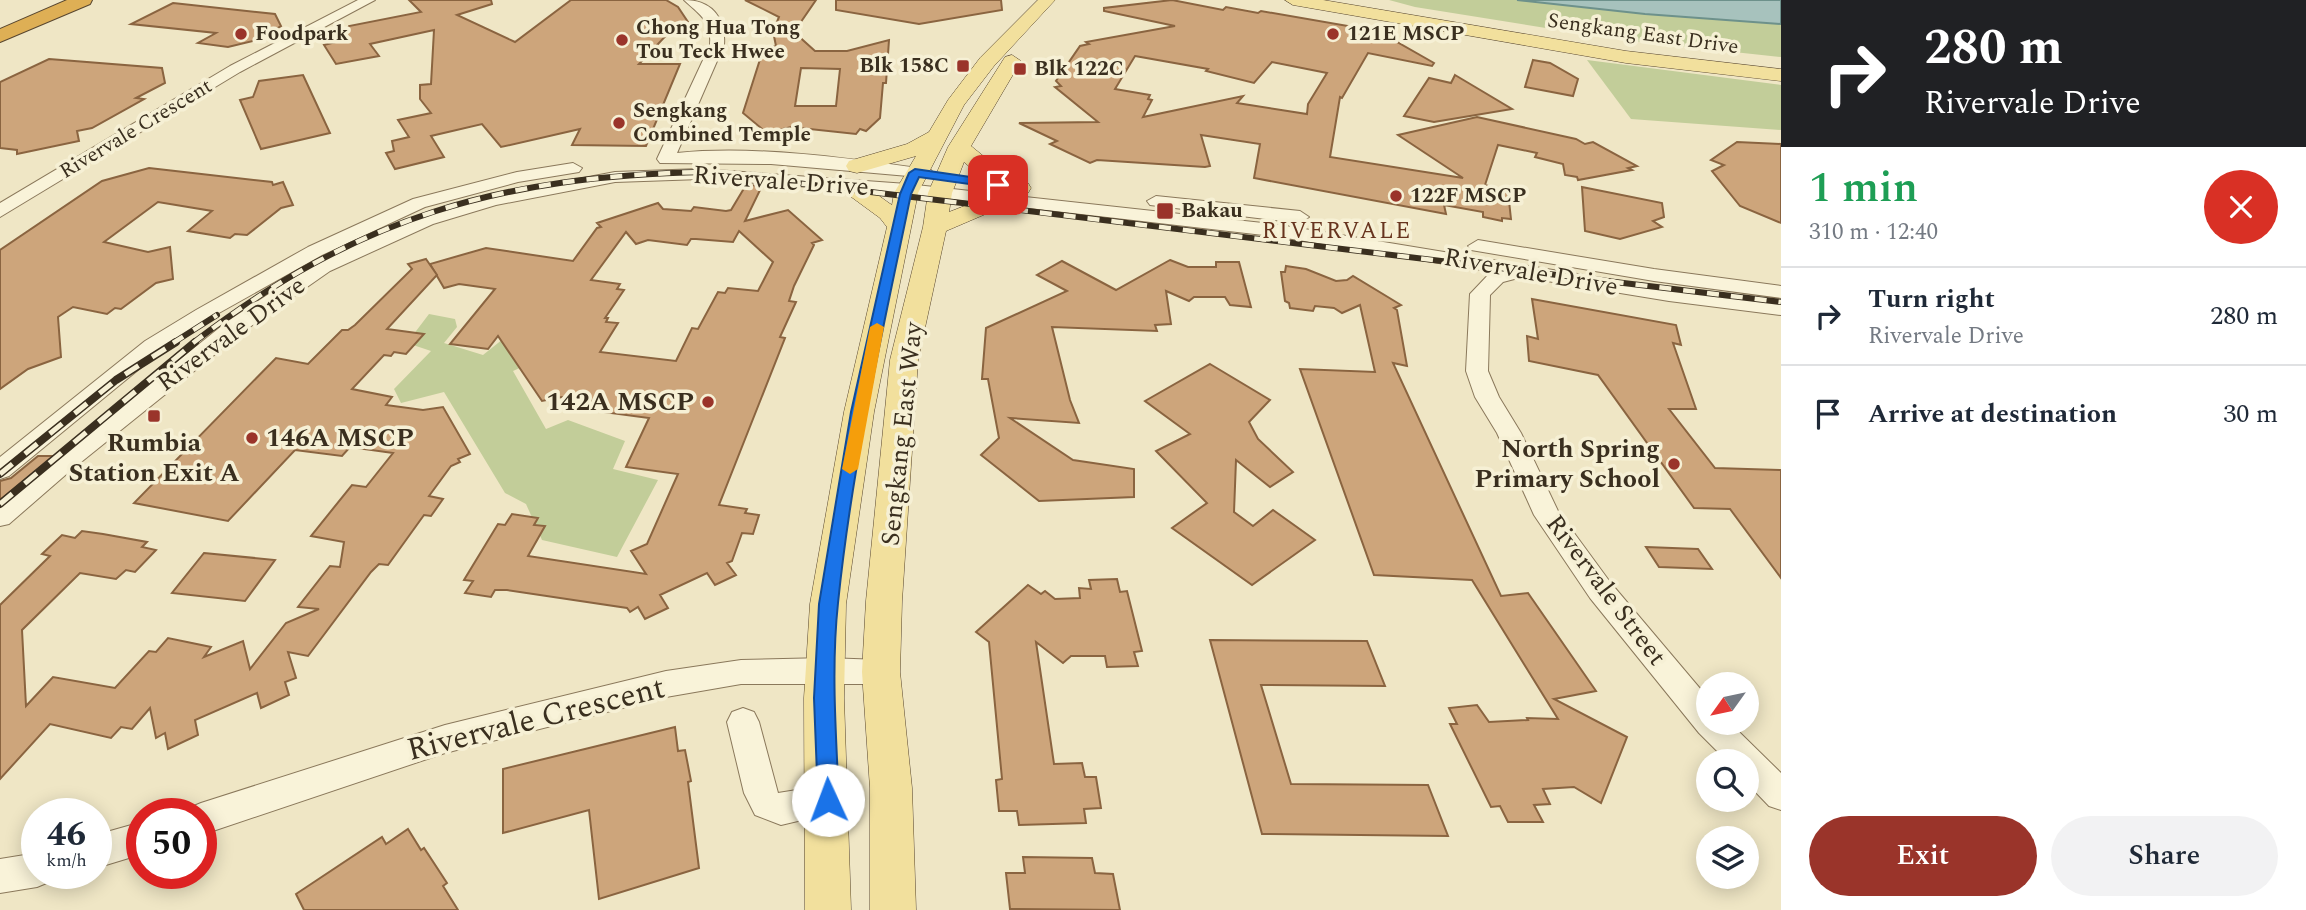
<!DOCTYPE html>
<meta charset="utf-8">
<style>
body{margin:0;font-family:Spectral,serif;background:#f2f2f3;color:#1f2937;height:100vh;display:flex;flex-direction:column;font-size:26px;white-space:nowrap}
*{box-sizing:border-box;margin:0}
p{font-size:23px;color:#747a83}
.icon{flex:none;width:38px;height:38px;fill:none;stroke:currentColor;stroke-width:2;stroke-linecap:round;stroke-linejoin:round}
.map{position:relative;flex:1;overflow:hidden}
.drawer{display:flex;flex-direction:column;background:#fff;width:525px}
.drawer>*{flex:none}
.banner{background:#202124;color:#fff;overflow:hidden}
.needle{width:46px;rotate:237deg}
.controls{position:absolute;left:1696px;top:672px;display:grid;gap:14px}
.controls a{display:grid;place-items:center;width:63px;height:63px;border-radius:50%;background:#fff;box-shadow:0 4px 18px #0003;font-size:35px}
.speed{position:absolute;left:21px;top:798px;display:flex;gap:14px;font-size:35px;font-weight:700;text-align:center}
.speed>*{display:grid;place-content:center;width:91px;height:91px;border-radius:50%;background:#fff;box-shadow:0 4px 18px #0003;line-height:1}
.speed small{font-size:18px;font-weight:400}
.speed .limit{border:10px solid #d22;background:#fff;color:#111}
.pin{position:absolute;display:grid;place-items:center;width:60px;height:60px;color:#fff;margin:-30px;border-radius:14px;box-shadow:0 4px 10px #0006}
.me{position:absolute;width:77px;margin:-38px;rotate:358deg;stroke-linejoin:round;filter:drop-shadow(0 0 5px #0008)}
.turn{display:flex;align-items:center;gap:24px;height:147px;padding:0 28px;font-size:32px}
.turn .icon{width:91px;height:91px;stroke-width:2.5}
.turn b{display:block;font-size:49px;line-height:60px}
.round{display:grid;place-items:center;flex:none;width:74px;height:74px;border-radius:37px;background:#f2f2f3}
.summary{display:flex;align-items:center;justify-content:space-between;height:119px;padding:0 28px}
h1{font-size:42px;font-weight:600;line-height:52px;color:#1e9e55}
.button{display:flex;gap:14px;margin-top:auto;padding:14px 28px}
.button a{flex:1;height:80px;border-radius:42px;background:#9a342a;color:#fff;font-size:28px;font-weight:600;line-height:80px;text-align:center}
.button a+a{background:#f2f2f3;color:#1f2937}
ul{padding:0;list-style:none}
li{display:flex;align-items:center;gap:21px;height:98px;padding:0 28px;border-top:2px solid #e0e1e3}
li div{flex:1}
li b{display:block;font-size:26px}
li em{font-style:normal}
main{display:flex;flex:1;min-height:0}
.map>svg:first-child{display:block}
.green{fill:#c2cd99}
.water{fill:#a7c2bd;stroke:#6d918b;stroke-width:2}
.building{fill:#cda57b;stroke:#8a6440;stroke-width:2;fill-rule:evenodd}
.lines{fill:none;stroke-linecap:round;stroke-linejoin:round}
.minor-casing{stroke:#8a785b;stroke-width:2}
.major-casing{stroke:#58462f;stroke-width:1}
.highway-casing{stroke:#58462f;stroke-width:2}
.minor{fill:#f9f3d9;fill-rule:evenodd}
.major{fill:#f2e09d;fill-rule:evenodd}
.highway{fill:#deaf55;fill-rule:evenodd}
.rail-far1-casing{stroke:#3a2f1f;stroke-width:6}
.rail-casing{stroke:#3a2f1f;stroke-width:8}
.rail-far1{stroke:#f6f0d5;stroke-width:4.5;stroke-dasharray:12;stroke-linecap:butt}
.rail{stroke:#f6f0d5;stroke-width:5;stroke-dasharray:16;stroke-linecap:butt}
.route{fill:#1a73e8;stroke:#114b97;stroke-width:2}
.slow{fill:#f59e0b}
.poi-dot{fill:#9a342a;stroke:#f6f0d5;stroke-width:2.5}
.labels{text-anchor:middle;dominant-baseline:central;stroke-width:7;stroke-linejoin:round;paint-order:stroke}
.far-poi-label{font-size:21px;font-weight:bold;fill:#3a2f1f;stroke:#f6f0d5;text-anchor:start}
.far-street-label{font-size:21px;fill:#3a2f1f;stroke:#f6f0d5}
.far-neighbourhood-label{font-size:23px;letter-spacing:2px;fill:#67341e;stroke:#f6f0d5}
.street-label{font-size:26px;fill:#3a2f1f;stroke:#f6f0d5}
.poi-label{font-size:26px;font-weight:bold;fill:#3a2f1f;stroke:#f6f0d5;text-anchor:end}
.near-street-label{font-size:32px;fill:#3a2f1f;stroke:#f6f0d5}
</style>
<main>
<div class="map">
<svg width="1781" height="910" viewBox="0 0 1781 910">
<rect width="100%" height="100%" fill="#efe6c5"/>
<g class="green">
<path d="M1389,0H1517L1645,14L1781,24V57L1614,39L1415,7Z"/>
<path d="M1587,60L1781,85V130L1631,119Z"/>
<path d="M429,314L455,319L457,327L444,343L483,355L503,339L535,361L513,371L546,429L568,420L625,441L613,469L658,480L617,557L542,540L526,504L505,493L444,392L401,403L394,389L431,351L407,343Z"/>
</g>
<path class="water" d="M1517,0H1781V24L1645,14Z"/>
<g class="building">
<path d="M409,0H491L492,4L457,15L515,42L571,0H666L678,7L692,28L675,26L639,64H680L646,146L572,145L580,129L501,147L482,124L431,136L444,157L395,169L386,153L394,151L392,141L409,137L398,120L431,113L420,99V85L431,84L434,30L370,44L379,56L336,64L324,45L344,40L349,26L421,12Z"/>
<path d="M745,0H816L794,32L815,51H847L889,40L886,83H883L880,118L866,131L860,129L856,134L791,127L767,133L743,113L763,50L776,46L773,31L779,17ZM801,68L840,69L836,106H795Z"/>
<path d="M836,0H1001L1002,10L919,24L836,10Z"/>
<path d="M1172,0L1223,10L1226,7L1258,13L1261,11L1394,34L1392,39L1434,63L1432,66L1368,53L1342,98L1340,97L1330,157L1463,178L1398,135L1477,117L1576,139L1585,144L1593,142L1637,166L1628,168L1632,170L1578,180L1577,177L1565,175L1563,164L1535,157L1537,153L1498,145L1485,185L1508,192L1511,219L1502,218V221L1483,217V212L1444,205L1446,214L1254,178L1260,144L1201,135L1210,166L1205,167L1097,160L1090,163L1050,144L1057,141L1019,123L1098,122L1055,87L1061,86L1056,81L1080,46L1089,44L1086,42L1175,26L1104,11V8ZM1135,56L1208,69L1206,71L1254,83L1272,62L1327,73L1308,104L1307,114L1237,103L1243,96L1143,117L1152,100L1148,99L1150,95L1115,89Z"/>
<path d="M173,3L275,14L281,26L257,40L228,47L198,43L216,33L131,24Z"/>
<path d="M49,59L162,68L165,83L136,98L144,99L92,128L77,131L79,141L17,154V150L0,148V82Z"/>
<path d="M1533,60L1550,63L1578,79L1573,96L1525,87Z"/>
<path d="M303,75L330,133L261,149L240,100L253,97L259,81Z"/>
<path d="M1455,75L1512,109L1434,122L1404,116L1429,78L1451,83Z"/>
<path d="M1737,142L1781,144V223L1740,206L1712,171L1724,165L1711,160Z"/>
<path d="M149,168L272,182L273,185L283,182L293,205L281,208L247,235L235,234L230,238L188,231L212,211L158,202L104,242L148,252L170,247L173,279L156,283L121,309L115,308L107,314L73,307L58,317L61,357L28,369L0,389V250L102,181Z"/>
<path d="M746,185L762,186L745,221L788,210L822,240L812,243L814,245L794,286L789,301L796,302L780,337L785,338L719,505L747,509L745,513L759,515L753,534L742,533L732,561L727,563L736,575L715,585L707,573L660,595L668,608L645,619L638,607L630,612L627,608L507,590H495L491,597L465,593L473,581L464,580L498,524L505,525L512,514L538,518L534,525L545,526L528,556L646,574L631,551L647,544L678,474L626,467L649,418L596,411L602,402L562,397L542,401L498,336L488,349L450,344L495,289L459,284L444,288L430,264L486,248L573,261L597,228L601,227L597,223L658,203L663,209L691,211L694,207L726,211L731,210ZM739,231L773,262L758,291L728,288L725,293L718,292L698,329L692,328L676,361L600,352L618,323L606,322L608,318H605L624,290L617,289L620,284L591,280L626,232L636,244L648,240L687,245L691,239H696L733,242Z"/>
<path d="M1582,187L1662,203L1664,217L1653,221L1662,227L1620,239L1585,231Z"/>
<path d="M426,259L437,275L387,329L424,334L406,354L394,352L391,356L384,355L352,389L392,397L386,405L423,410L443,407L470,454L458,459L460,462L451,466L429,496L443,499L431,516L424,515L388,565L379,564L371,572L308,656L288,652L296,678L285,682L289,695L261,708L257,693L195,720L198,735L168,749L165,733L156,738L150,708L132,729L121,727L111,738L50,724L0,779V605L50,556L42,554L62,535L75,538L82,531L103,534L147,542L142,547L156,550L135,572L126,570L116,579L80,573L22,630L26,706L53,677L115,688L149,651L156,652L168,638L211,647L204,657L243,641L250,669L286,623L319,609L298,607L330,566L340,567L344,542L311,536L352,485L366,487L393,453L350,447L342,456L295,450L228,521L134,503L276,358L308,364L342,330H348L355,325L412,269L408,264Z"/>
<path d="M1170,260L1188,267H1216V262H1239L1251,307L1230,305L1225,297H1194L1189,301L1166,291L1171,324L1155,325L1157,331L1052,327L1070,400L1079,423L1010,418L1073,460L1134,469V497L1039,501L981,455L999,438L988,379H982L986,328L1067,291L1037,275L1062,261L1116,290Z"/>
<path d="M1286,266L1306,269L1336,281L1347,280L1353,276L1401,305L1394,308L1397,310L1407,366L1393,363L1501,596L1528,593L1596,691L1554,699L1627,737L1601,803L1574,787L1543,789L1550,804L1534,805L1543,822H1508L1500,806L1491,807L1450,724H1457L1449,708L1477,705L1489,722L1528,720L1527,718L1558,719L1472,580L1374,575L1300,369L1375,372L1360,305L1342,313L1334,308L1315,306L1313,311L1290,308L1289,303L1285,301L1281,272H1285Z"/>
<path d="M1532,299L1676,325L1681,345L1673,343L1696,409H1669L1715,468L1781,470V578L1730,509L1694,508L1598,375L1529,361L1527,336L1538,339Z"/>
<path d="M1210,364L1270,400L1249,422L1258,439L1293,472L1270,487L1236,460L1234,512L1253,526L1273,510L1315,540L1252,585L1172,528L1207,503L1156,451L1190,434L1145,401Z"/>
<path d="M38,456H55L0,500V481L11,478Z"/>
<path d="M1646,547L1698,549L1712,569L1659,567Z"/>
<path d="M204,553L275,560L245,601L172,593Z"/>
<path d="M1117,579L1120,592L1127,591L1142,651L1134,652L1138,666L1107,667L1105,656H1071L1063,663L1036,642L1054,764L1082,763L1085,777H1096L1101,808L1084,809L1086,823L1019,825L1017,811H999L996,780L1002,779L989,642L976,632L1028,585L1041,594L1045,591L1055,599L1080,598L1079,588L1091,589L1089,580Z"/>
<path d="M1210,640L1367,641L1385,686L1261,685L1291,784L1428,785L1448,836L1262,834Z"/>
<path d="M675,727L678,751L685,750L691,781L688,782L699,868L599,899L589,810L503,833V769Z"/>
<path d="M408,829L421,850L424,848L447,883L443,886L458,910H304L296,894L382,837L386,844Z"/>
<path d="M1023,857L1092,858L1095,873L1113,874L1120,910L1010,909L1006,873H1025Z"/>
</g>
<g class="lines">
<defs>
<g id="minor">
<path d="M358,0H375L240,72L0,217V203L230,66Z"/>
<path d="M684,0C712,0 726,18 724,45L677,153C754,145 848,158 925,169L931,170L934,174L931,178L771,164L660,163L657,159L710,45C712,21 700,15 684,0Z"/>
<path d="M573,163L582,168L579,172L518,182L425,207L322,255L210,318L161,351L9,476L0,479V457L145,341L196,310L308,247L413,199L517,172Z"/>
<path d="M701,169L907,184L1280,225L1669,289L1781,303V315L1669,301L1522,277L1503,282L1490,295L1488,371L1499,397L1521,433L1558,511L1610,582L1708,698V723H1730L1781,773V810L1769,806L1746,782V761H1727L1699,733L1590,598L1534,515L1497,433L1475,397L1466,371L1470,294L1489,274L1494,272L1280,237L907,194L701,179L615,182L496,205L433,224L330,271L244,331L70,471L9,524L0,526V503L228,321L316,263L419,216L493,195L615,172Z"/>
<path d="M1156,196L1300,211L1309,217L1300,223L1150,205L1147,201Z"/>
<path d="M1478,240L1654,269L1781,286V298L1654,281L1471,250L1468,246Z"/>
<path d="M826,658L881,660L892,663L896,672L892,681L881,684H741L666,697L445,753L201,835V814H187L189,808L201,803L445,725L666,671L741,660Z"/>
<path d="M743,708L754,712L759,722L778,793L828,785L840,789L845,800L840,811L781,825L755,815L744,793L727,722L732,712Z"/>
<path d="M142,822V854L96,868V835Z"/>
<path d="M37,853V873H53L49,882L37,887L0,893V859Z"/>
</g>
<g id="major">
<path d="M1038,0H1055L994,66L964,105L918,193L874,412L846,604L844,698L851,910H805L804,698L810,604L844,412L887,227L880,218L835,185L838,180C857,175 876,195 892,205L894,193L916,156L857,173L849,171L846,166L849,161L907,144L929,132L948,100L980,58Z"/>
<path d="M1285,0H1323L1626,51L1781,69V81L1626,63L1293,5Z"/>
<path d="M1012,55L1021,61L971,146L998,168L1028,183L1031,188L1028,193C1005,198 980,176 964,162L952,193L949,212C970,204 997,191 1020,197L1024,202L1020,207L988,213L946,231L918,360L902,601L900,672L912,788L916,910H870V788L862,672L866,601L890,360L923,227L928,193L948,147L1005,57Z"/>
</g>
<path id="highway" d="M67,0H92L90,4L0,42V29Z"/>
</defs>
<use href="#minor" class="minor-casing"/>
<use href="#major" class="major-casing"/>
<use href="#highway" class="highway-casing"/>
<use href="#minor" class="minor"/>
<use href="#major" class="major"/>
<use href="#highway" class="highway"/>
<defs>
<g id="rail-far1">
<path d="M173,343L217,315"/>
<path d="M193,343C357,217 500,176 705,172L1781,302"/>
</g>
<g id="rail">
<path d="M0,474L116,380L176,342"/>
<path d="M0,504L195,342"/>
</g>
</defs>
<use href="#rail-far1" class="rail-far1-casing"/>
<use href="#rail" class="rail-casing"/>
<use href="#rail-far1" class="rail-far1"/>
<use href="#rail" class="rail"/>
</g>
<path class="route" d="M915,169L998,181L1004,185L998,188L919,177L911,194C883,329 852,465 838,603C831,668 836,735 839,800L836,807L828,810L821,807L818,800L814,698L819,604L851,412L900,194L909,173Z"/>
<path class="slow" d="M877,323L884,327L858,469L850,474L842,469L870,327Z"/>
<g class="poi-dot">
<circle cx="241" cy="34" r="7"/>
<circle cx="1333" cy="34" r="7"/>
<circle cx="622" cy="40" r="7"/>
<rect x="956" y="59" width="14" height="14" rx="3.5"/>
<rect x="1013" y="62" width="14" height="14" rx="3.5"/>
<circle cx="619" cy="123" r="7"/>
<circle cx="1396" cy="196" r="7"/>
<rect x="1156" y="202" width="18" height="18" rx="3.5"/>
<circle cx="708" cy="402" r="7"/>
<rect x="147" y="409" width="14" height="14" rx="3.5"/>
<circle cx="252" cy="438" r="7"/>
<circle cx="1674" cy="464" r="7"/>
</g>
<g class="labels">
<g class="far-poi-label">
<text x="636" y="28">Chong Hua Tong<tspan x="636" dy="24">Tou Teck Hwee</tspan></text>
<text x="255" y="34">Foodpark</text>
<text x="1347" y="34">121E MSCP</text>
<text x="949" y="66" text-anchor="end">Blk 158C</text>
<text x="1034" y="69">Blk 122C</text>
<text x="633" y="111">Sengkang<tspan x="633" dy="24">Combined Temple</tspan></text>
<text x="1410" y="196">122F MSCP</text>
<text x="1181" y="211">Bakau</text>
</g>
<g class="far-street-label">
<text transform="translate(1643 34) rotate(8)">Sengkang East Drive</text>
<text transform="translate(136 129) rotate(-31)">Rivervale Crescent</text>
</g>
<g class="far-neighbourhood-label">
<text x="1337" y="231">RIVERVALE</text>
</g>
<g class="street-label">
<text transform="translate(781 181) rotate(4)">Rivervale Drive</text>
<text transform="translate(1531 272) rotate(10)">Rivervale Drive</text>
<text transform="translate(231 334) rotate(-36)">Rivervale Drive</text>
<text transform="translate(902 434) rotate(-84)">Sengkang East Way</text>
<text transform="translate(1606 590) rotate(53)">Rivervale Street</text>
</g>
<g class="poi-label">
<text x="694" y="402">142A MSCP</text>
<text x="266" y="438" text-anchor="start">146A MSCP</text>
<text x="154" y="443" text-anchor="middle">Rumbia<tspan x="154" dy="30">Station Exit A</tspan></text>
<text x="1660" y="449">North Spring<tspan x="1660" dy="30">Primary School</tspan></text>
</g>
<g class="near-street-label">
<text transform="translate(536 719) rotate(-14)">Rivervale Crescent</text>
</g>
</g>
</svg>
<div class="controls">
<a><svg class="needle" viewBox="-14 -14 28 28"><path d="M0-13l5 13h-10z" fill="#e53935"/><path d="M0 13l5-13h-10z" fill="#747a83"/></svg></a>
<a><svg class="icon" aria-label="search" viewBox="0 0 24 24"><circle cx="10" cy="10" r="6"/><path d="M15 15l6 6"/></svg></a>
<a><svg class="icon" aria-label="layers" viewBox="0 0 24 24"><path d="M12 4l9 5-9 5-9-5zM3 14l9 5 9-5"/></svg></a>
</div>
<div class="speed"><div>46<small>km/h</small></div><div class="limit">50</div></div>
<div class="pin" style="left:998px;top:185px;background:#d93025"><svg class="icon" aria-label="arrive" viewBox="0 0 24 24"><path d="M6 21V4h12l-3 4 3 4H6"/></svg></div>
<svg class="me" style="left:828px;top:800px" viewBox="-20 -20 40 40"><circle r="19" fill="#fff"/><path d="M0-13L10 11 0 6-10 11z" fill="#1a73e8"/></svg>
</div>
<section class="drawer">
<div class="banner">
<div class="turn"><svg class="icon" aria-label="right" viewBox="0 0 24 24"><path d="M7 20v-9h11M14 6l5 5-5 5"/></svg><div><b>280 m</b>Rivervale Drive</div></div>
</div>
<div class="summary"><div><h1>1 min</h1><p>310 m · 12:40</p></div><a class="round" style="background:#d93025;color:#fff"><svg class="icon" aria-label="close" viewBox="0 0 24 24"><path d="M6 6l12 12M18 6L6 18"/></svg></a></div>
<ul>
<li><svg class="icon" aria-label="right" viewBox="0 0 24 24"><path d="M7 20v-9h11M14 6l5 5-5 5"/></svg><div><b>Turn right</b><p>Rivervale Drive</p></div><em>280 m</em></li>
<li><svg class="icon" aria-label="arrive" viewBox="0 0 24 24"><path d="M6 21V4h12l-3 4 3 4H6"/></svg><div><b>Arrive at destination</b></div><em>30 m</em></li>
</ul>
<div class="button"><a>Exit</a><a>Share</a></div>
</section>
</main>
